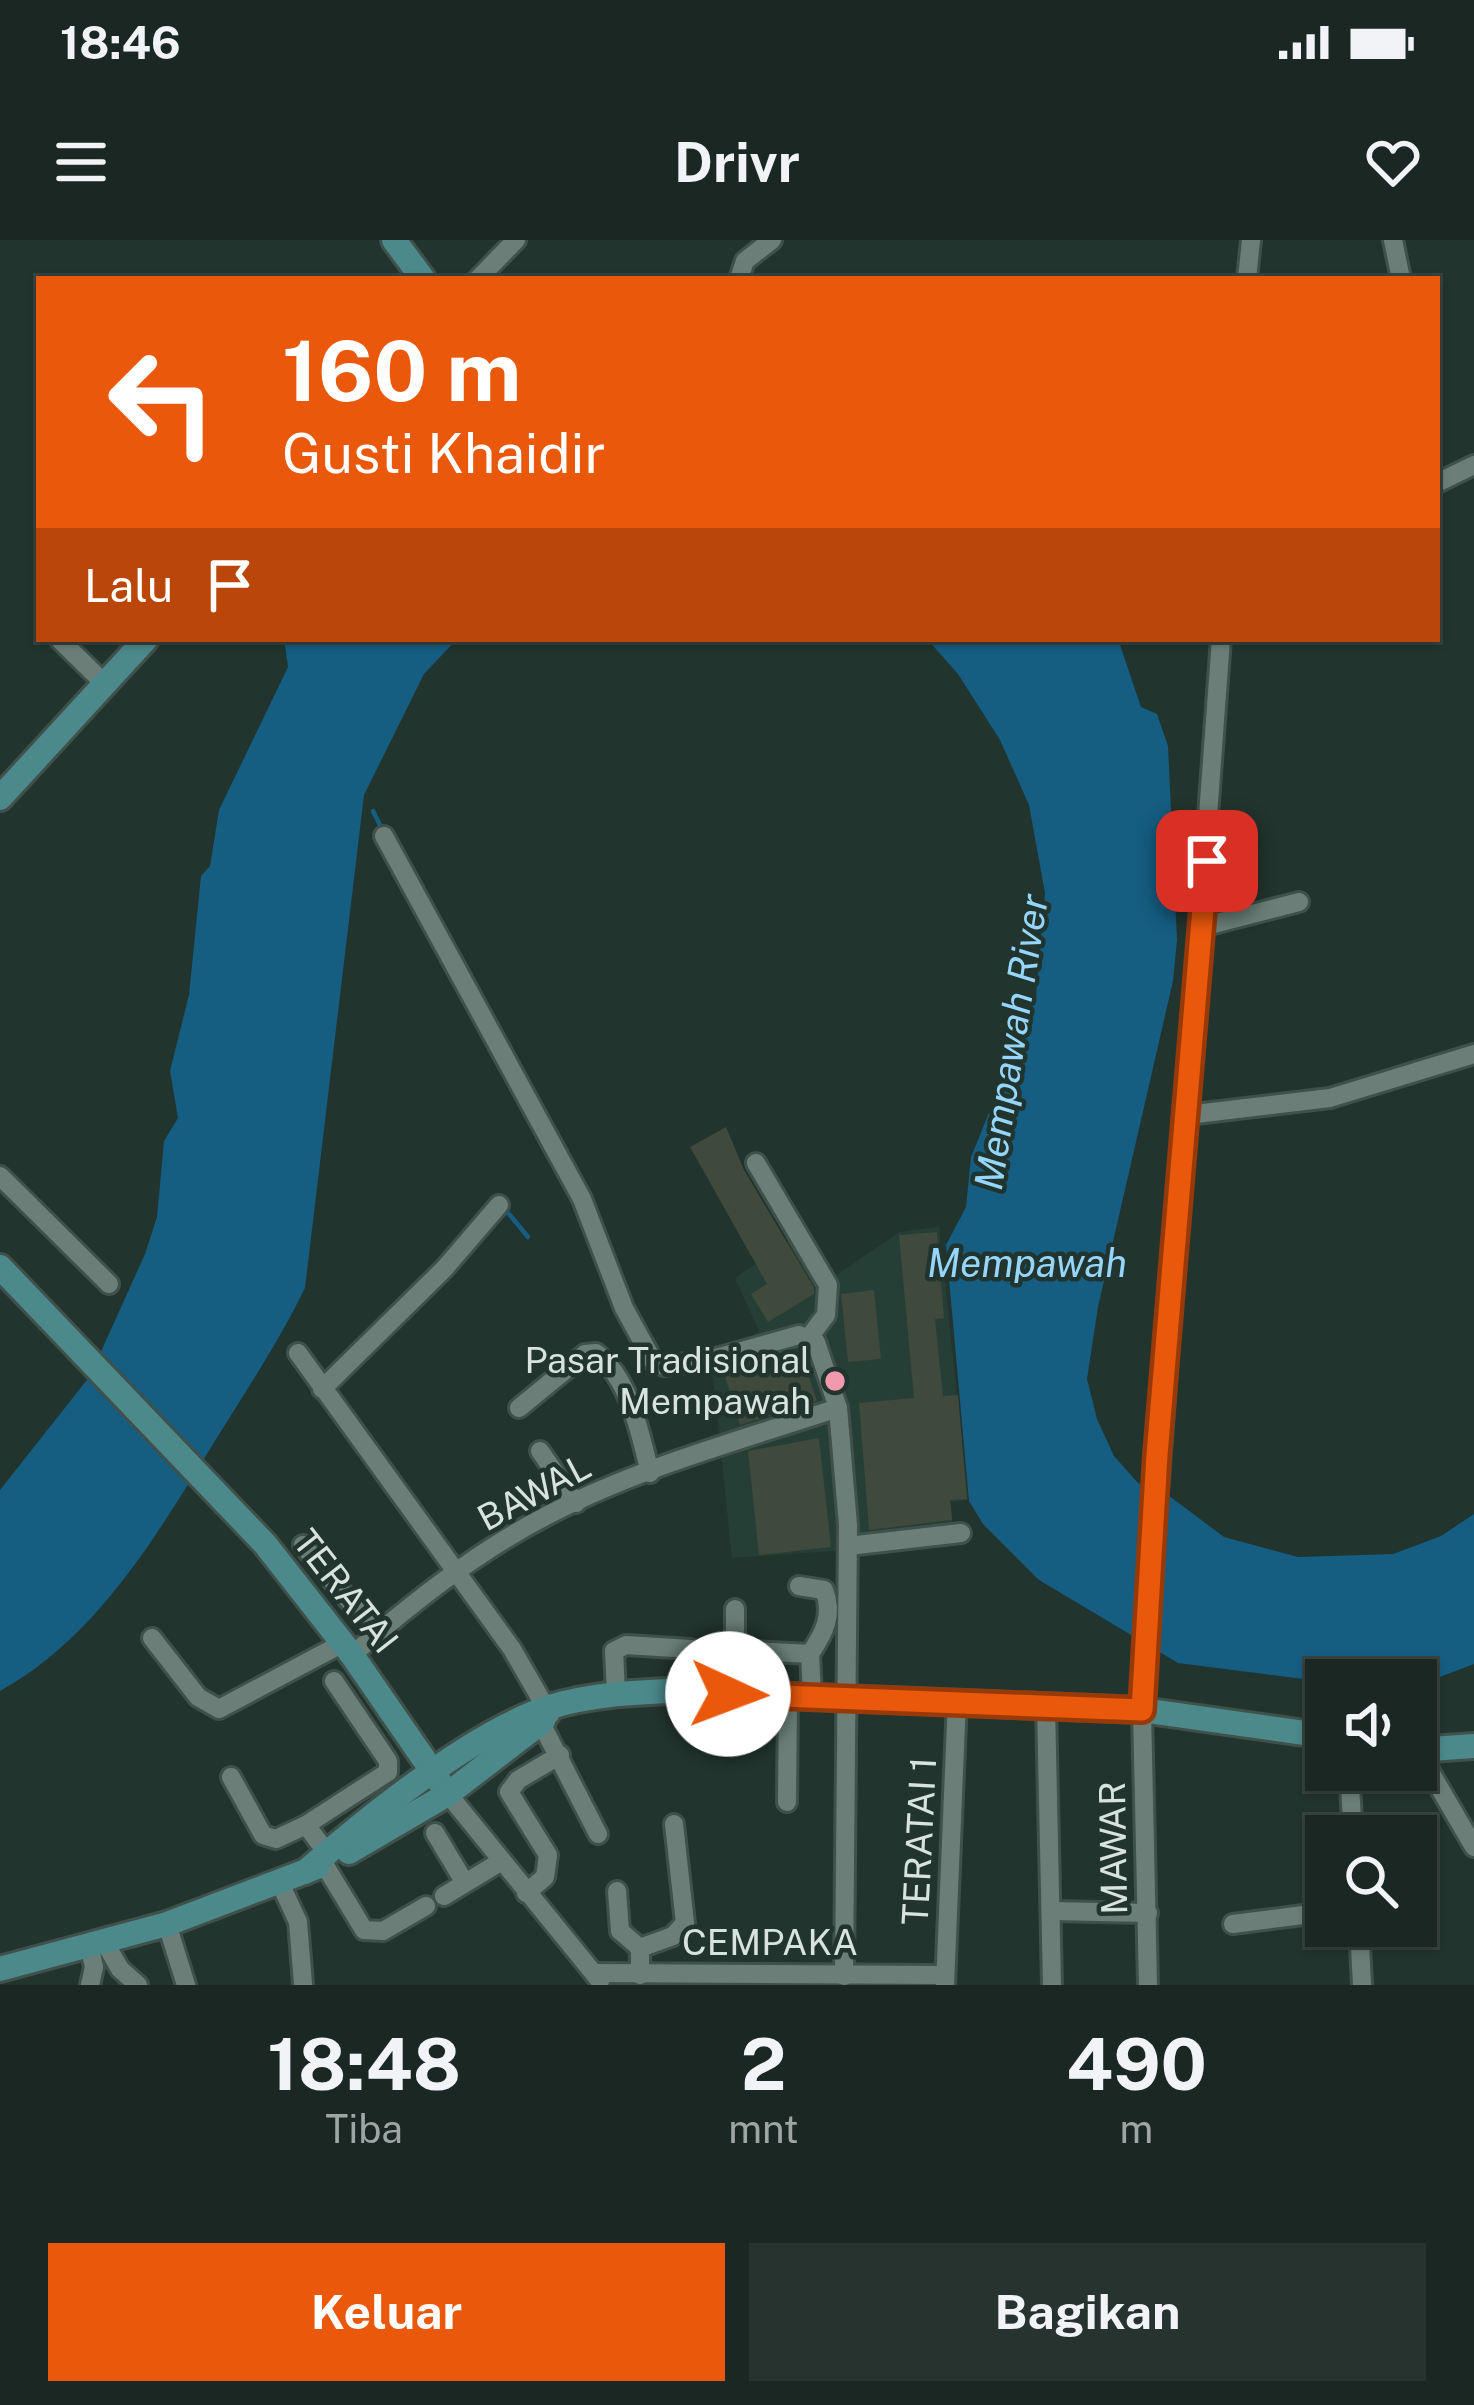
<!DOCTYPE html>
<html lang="id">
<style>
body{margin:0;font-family:"Public Sans",sans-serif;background:#27332f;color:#f1f3f6;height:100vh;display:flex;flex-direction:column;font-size:45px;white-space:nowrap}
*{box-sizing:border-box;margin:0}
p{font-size:39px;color:#9fa5a5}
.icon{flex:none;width:66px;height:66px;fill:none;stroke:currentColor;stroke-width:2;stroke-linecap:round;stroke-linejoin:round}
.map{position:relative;height:1745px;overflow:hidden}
.sheet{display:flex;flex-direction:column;background:#1a2722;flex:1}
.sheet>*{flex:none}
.guide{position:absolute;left:36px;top:36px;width:1404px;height:366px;border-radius:0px;box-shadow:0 3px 9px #0004,0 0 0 3px #384440;background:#ea580c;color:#fff;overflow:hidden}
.fabs{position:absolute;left:1305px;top:1419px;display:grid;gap:24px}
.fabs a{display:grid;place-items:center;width:132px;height:132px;border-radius:0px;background:#1a2722;box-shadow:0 3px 9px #0004,0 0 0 3px #384440;font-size:60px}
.pin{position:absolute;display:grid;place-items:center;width:102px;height:102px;color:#fff;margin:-51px;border-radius:24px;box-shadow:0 6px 18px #0006}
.me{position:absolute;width:132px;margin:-66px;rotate:92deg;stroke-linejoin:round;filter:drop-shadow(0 0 9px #0008)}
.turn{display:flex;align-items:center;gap:42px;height:252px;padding:0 48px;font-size:54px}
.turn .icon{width:156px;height:156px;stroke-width:2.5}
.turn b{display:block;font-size:84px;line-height:102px}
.then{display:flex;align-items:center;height:114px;padding:0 48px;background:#0003;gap:24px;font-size:45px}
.eta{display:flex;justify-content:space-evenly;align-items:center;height:204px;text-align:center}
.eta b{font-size:72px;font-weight:700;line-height:84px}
.cta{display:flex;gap:24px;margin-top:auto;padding:24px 48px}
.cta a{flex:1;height:138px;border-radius:0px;background:#ea580c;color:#fff;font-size:48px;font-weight:700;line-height:138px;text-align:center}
.cta a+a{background:#27332f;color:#f1f3f6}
.status{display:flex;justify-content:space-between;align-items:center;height:84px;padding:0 60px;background:#1a2722;direction:ltr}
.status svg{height:33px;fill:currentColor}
header{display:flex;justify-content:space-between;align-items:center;height:156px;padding:0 48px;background:#1a2722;font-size:54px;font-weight:700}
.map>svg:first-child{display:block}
.built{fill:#263f36}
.water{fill:#155d81}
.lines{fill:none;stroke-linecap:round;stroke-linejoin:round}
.stream{stroke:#155d81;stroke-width:4.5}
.building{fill:#3f493c}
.minor-casing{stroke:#40504a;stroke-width:24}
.major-casing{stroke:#40504a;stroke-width:30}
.minor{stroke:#6b7f78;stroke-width:18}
.major{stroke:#4b898b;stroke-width:24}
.route-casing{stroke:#983908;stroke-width:30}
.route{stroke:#ea580c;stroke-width:21}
.poi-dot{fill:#f29aad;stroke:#22342e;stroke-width:4.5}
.labels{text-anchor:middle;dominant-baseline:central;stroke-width:9;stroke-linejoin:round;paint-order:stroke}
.poi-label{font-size:36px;fill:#d8e3df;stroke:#22342e;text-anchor:end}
.street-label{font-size:36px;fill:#d8e3df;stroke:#22342e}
.water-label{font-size:39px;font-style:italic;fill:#96d6fd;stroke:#22342e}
</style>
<div class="status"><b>18:46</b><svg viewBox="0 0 49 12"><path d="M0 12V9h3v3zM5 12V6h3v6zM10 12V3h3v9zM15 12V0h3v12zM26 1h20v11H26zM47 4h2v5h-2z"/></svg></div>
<header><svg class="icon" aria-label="menu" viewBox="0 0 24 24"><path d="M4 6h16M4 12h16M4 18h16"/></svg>Drivr<svg class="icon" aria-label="heart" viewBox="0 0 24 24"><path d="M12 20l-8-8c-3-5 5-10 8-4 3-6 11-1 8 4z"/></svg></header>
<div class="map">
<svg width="1474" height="1745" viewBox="0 0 1474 1745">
<rect width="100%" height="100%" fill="#22342e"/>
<path class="built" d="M939,987L968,1260L951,1262L953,1290L832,1311L732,1318L712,1127L759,1091L735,1038L803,991L832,1038L900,992Z"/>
<g class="water">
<path d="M284,399H457L424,434L364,555L305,1048C284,1091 260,1129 235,1169C171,1269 109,1391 0,1451V1250L90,1136L145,1014L157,977L164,901L178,878L170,831L189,755L201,636L210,626L219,570L288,427Z"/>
<path d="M927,399H1118L1141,467L1157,474L1168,506L1177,700L1173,741L1098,1067L1087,1139L1097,1179L1114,1216L1138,1243L1168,1255L1224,1297L1298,1317L1393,1314L1441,1296L1474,1274V1424L1416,1446V1440L1326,1442L1178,1423L1039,1340L983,1284L969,1261L946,1005L966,967L971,917L1036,757L1045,653L1029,565L1000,500L958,434Z"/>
</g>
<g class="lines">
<g class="stream">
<path d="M373,571L384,593"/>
<path d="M505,969L528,997"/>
</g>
</g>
<g class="building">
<path d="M726,887L744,930L814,1048V1054L768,1082L751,1054L767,1044L690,907Z"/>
<path d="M937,992L944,1078L935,1079L943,1156L958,1155L967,1259L950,1260L952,1280L869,1290L859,1163L914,1158L899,995Z"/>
<path d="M874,1050L881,1119L848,1122L841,1054Z"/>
<path d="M800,1110L817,1161L740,1185L723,1130Z"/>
<path d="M819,1198L831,1307L759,1315L748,1211Z"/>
</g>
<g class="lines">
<defs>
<g id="minor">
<path d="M1393,0L1401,39"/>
<path d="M478,39L516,0"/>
<path d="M739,39L745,21L772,0"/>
<path d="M1247,39L1251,0"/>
<path d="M1437,243L1474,225"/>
<path d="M60,400L105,444"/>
<path d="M384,596L582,959L624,1068L653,1121L664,1126L709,1120L799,1095L816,1102L838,1168L848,1285L844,1736"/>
<path d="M1202,687L1299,662"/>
<path d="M1187,875L1330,858L1474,814"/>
<path d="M756,923L828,1045L826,1075L810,1096"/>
<path d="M0,936L109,1044"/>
<path d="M298,1113L512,1409L550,1475"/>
<path d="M322,1149L444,1029L499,965"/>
<path d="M519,1168L585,1114L596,1113C630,1139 640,1193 650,1233"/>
<path d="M540,1211L576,1263"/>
<path d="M303,1305L377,1394"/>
<path d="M848,1306L961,1293"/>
<path d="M799,1346L824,1350C834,1375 824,1393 810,1414"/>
<path d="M735,1369V1410L810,1414L812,1457"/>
<path d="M152,1398L198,1457L219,1469L343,1403"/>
<path d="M352,1415C411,1364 476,1312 546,1276C637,1228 741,1200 838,1168"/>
<path d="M616,1453L614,1411L626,1405L691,1409L698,1452"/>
<path d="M1046,1465L1052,1745"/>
<path d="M541,1483L598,1594"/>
<path d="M1418,1511L1474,1607"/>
<path d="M1349,1530L1353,1596"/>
<path d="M231,1537L263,1595L276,1599L306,1585L327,1613"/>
<path d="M448,1554L600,1741"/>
<path d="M787,1562L788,1456"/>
<path d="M306,1585L388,1532V1521L334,1441"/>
<path d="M435,1593L465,1643"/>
<path d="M324,1624L364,1690L383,1691L426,1666"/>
<path d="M280,1643L298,1682L303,1744"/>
<path d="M617,1651L620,1691L640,1708"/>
<path d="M526,1653L545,1637L548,1615L509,1552L518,1540L560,1515"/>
<path d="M444,1656L500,1622"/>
<path d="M1051,1671L1148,1673"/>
<path d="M167,1684L186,1745"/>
<path d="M1233,1684L1326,1672"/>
<path d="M1359,1686L1362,1745"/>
<path d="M104,1701L120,1729L138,1745"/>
<path d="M89,1704L94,1727L90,1745"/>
<path d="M594,1733L945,1735"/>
<path d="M640,1735V1708L673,1696L685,1683L674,1584"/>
<path d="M945,1745L957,1460"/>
<path d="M1148,1745L1142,1470L1221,399"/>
</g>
<g id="major">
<path d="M394,0L423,39"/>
<path d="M0,558L146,399"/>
<path d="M0,1027L265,1304L352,1415L448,1554"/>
<path d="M1416,1510L1474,1506"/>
<path d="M349,1612L448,1554L543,1481"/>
<path d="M305,1632C366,1579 473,1492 550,1467C589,1455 627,1453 668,1451L1142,1470L1326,1496"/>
<path d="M0,1729L167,1684L317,1627"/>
</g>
</defs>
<use href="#minor" class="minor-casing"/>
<use href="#major" class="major-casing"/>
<use href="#minor" class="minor"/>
<use href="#major" class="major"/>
</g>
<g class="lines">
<defs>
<path id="route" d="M728,1454L1142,1470L1157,1215L1207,621"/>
</defs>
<use href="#route" class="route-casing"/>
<use href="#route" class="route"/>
</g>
<circle class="poi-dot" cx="835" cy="1141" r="12"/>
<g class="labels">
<g class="poi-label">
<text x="811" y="1120">Pasar Tradisional<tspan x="811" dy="41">Mempawah</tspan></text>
</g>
<g class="street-label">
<text transform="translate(534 1252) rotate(-28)">BAWAL</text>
<text transform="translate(346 1351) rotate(52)">TERATAI</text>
<text transform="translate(919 1601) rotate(-87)">TERATAI 1</text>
<text transform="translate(1113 1608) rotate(-91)">MAWAR</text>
<text x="770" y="1702">CEMPAKA</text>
</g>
<g class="water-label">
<text transform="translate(1011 802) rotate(-81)">Mempawah River</text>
<text x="1027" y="1023">Mempawah</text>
</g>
</g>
</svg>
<div class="fabs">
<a><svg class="icon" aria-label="sound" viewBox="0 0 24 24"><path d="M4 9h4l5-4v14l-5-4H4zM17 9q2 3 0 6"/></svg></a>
<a><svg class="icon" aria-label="search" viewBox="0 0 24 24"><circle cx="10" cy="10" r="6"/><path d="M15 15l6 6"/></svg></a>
</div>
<div class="pin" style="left:1207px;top:621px;background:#d93025"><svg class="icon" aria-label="arrive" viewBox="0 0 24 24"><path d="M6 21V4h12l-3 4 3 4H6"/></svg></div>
<svg class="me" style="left:728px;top:1454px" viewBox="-20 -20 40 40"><circle r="19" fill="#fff"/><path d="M0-13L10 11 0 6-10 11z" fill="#ea580c"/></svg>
<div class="guide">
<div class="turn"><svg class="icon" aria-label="left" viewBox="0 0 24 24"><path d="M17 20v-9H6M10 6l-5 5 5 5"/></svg><div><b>160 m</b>Gusti Khaidir</div></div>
<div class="then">Lalu<svg class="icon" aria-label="arrive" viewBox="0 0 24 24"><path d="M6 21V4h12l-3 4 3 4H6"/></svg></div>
</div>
</div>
<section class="sheet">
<div class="eta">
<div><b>18:48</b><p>Tiba</p></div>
<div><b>2</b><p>mnt</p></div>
<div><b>490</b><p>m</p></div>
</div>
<div class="cta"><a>Keluar</a><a>Bagikan</a></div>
</section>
